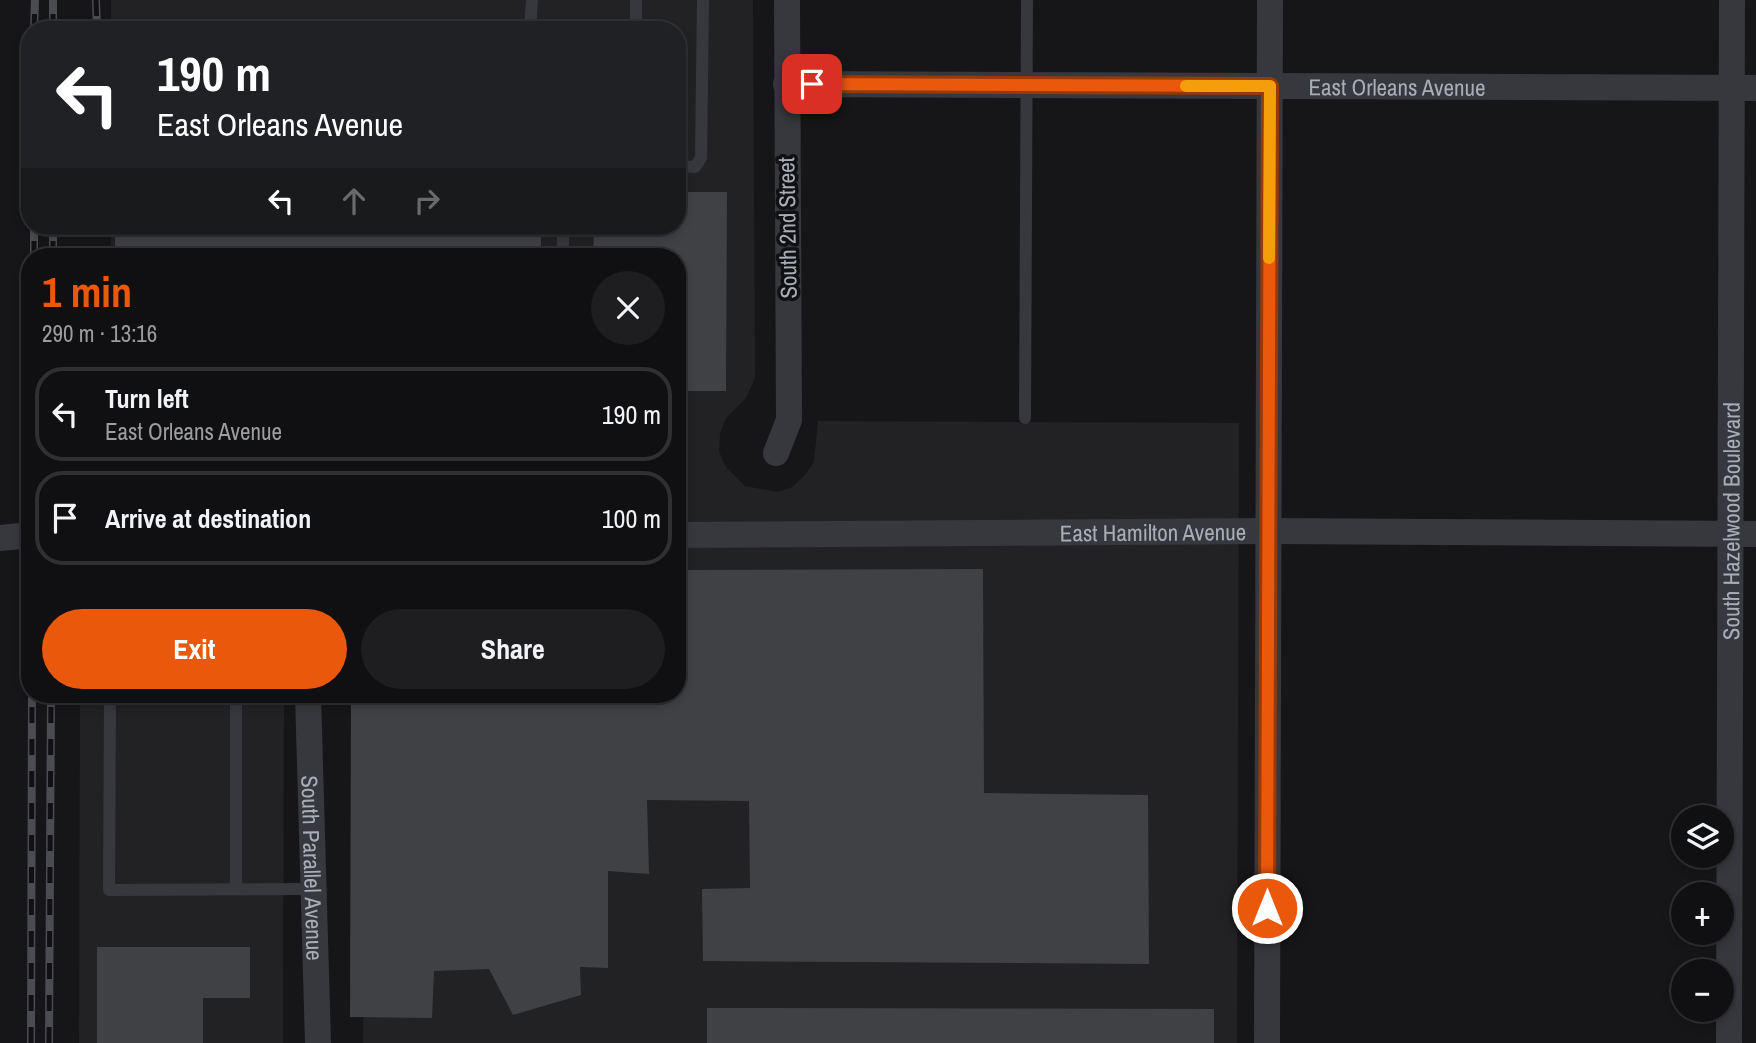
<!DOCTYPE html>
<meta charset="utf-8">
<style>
body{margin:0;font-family:"Archivo Narrow",sans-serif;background:#1e1e20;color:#f1f3f6;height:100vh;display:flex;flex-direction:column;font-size:26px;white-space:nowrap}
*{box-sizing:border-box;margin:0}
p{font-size:23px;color:#9c9d9f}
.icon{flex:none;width:38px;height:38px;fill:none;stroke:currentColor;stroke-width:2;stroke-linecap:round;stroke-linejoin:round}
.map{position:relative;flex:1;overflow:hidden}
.sheet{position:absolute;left:21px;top:248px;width:665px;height:455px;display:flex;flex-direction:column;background:#101012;border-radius:28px;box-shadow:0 4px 10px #0003,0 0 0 2px #303032}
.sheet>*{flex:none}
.banner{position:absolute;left:21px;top:21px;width:665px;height:214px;border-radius:28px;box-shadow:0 4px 10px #0003,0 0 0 2px #303032;background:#202124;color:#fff;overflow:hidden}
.controls{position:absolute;left:1671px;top:805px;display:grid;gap:14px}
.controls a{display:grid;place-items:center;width:63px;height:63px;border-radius:50%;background:#101012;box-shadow:0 4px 10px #0003,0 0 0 2px #303032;font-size:35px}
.pin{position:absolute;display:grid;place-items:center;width:60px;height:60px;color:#fff;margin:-30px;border-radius:14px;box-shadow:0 4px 10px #0006}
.me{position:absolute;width:77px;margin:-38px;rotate:0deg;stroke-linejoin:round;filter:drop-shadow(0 0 5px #0008)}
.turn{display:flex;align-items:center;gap:24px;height:147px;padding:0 21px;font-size:32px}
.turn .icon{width:91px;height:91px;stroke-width:2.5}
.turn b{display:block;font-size:49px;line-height:60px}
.lanes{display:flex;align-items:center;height:66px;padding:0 21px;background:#0003;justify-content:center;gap:35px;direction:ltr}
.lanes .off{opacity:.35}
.round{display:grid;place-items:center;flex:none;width:74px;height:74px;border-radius:37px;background:#1e1e20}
.headline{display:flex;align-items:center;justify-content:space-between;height:119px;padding:0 21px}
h1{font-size:42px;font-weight:700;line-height:52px;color:#ea580c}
.primary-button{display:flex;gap:14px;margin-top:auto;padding:14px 21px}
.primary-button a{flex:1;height:80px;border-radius:42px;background:#ea580c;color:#fff;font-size:28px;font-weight:700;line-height:80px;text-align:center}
.primary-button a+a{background:#1e1e20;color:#f1f3f6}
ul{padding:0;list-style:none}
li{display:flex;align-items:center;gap:21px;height:94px;margin:0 14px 10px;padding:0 7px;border:4px solid #303032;border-radius:28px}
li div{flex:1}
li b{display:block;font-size:26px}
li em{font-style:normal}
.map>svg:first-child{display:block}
.built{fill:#222225}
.building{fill:#404145}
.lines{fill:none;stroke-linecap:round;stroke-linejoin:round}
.lane{stroke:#37383d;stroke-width:12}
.street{stroke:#37383d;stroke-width:26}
.rail-casing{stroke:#4a4c52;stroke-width:8}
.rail{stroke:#111113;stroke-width:5;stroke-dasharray:16;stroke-linecap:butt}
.route-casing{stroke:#983908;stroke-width:18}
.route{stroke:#ea580c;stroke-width:12}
.slow{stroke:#f59e0b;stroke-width:12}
.labels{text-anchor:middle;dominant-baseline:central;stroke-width:7;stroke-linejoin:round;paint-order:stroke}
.street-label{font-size:23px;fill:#a8adb8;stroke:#111113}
</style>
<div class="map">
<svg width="1756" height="1043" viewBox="0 0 1756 1043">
<rect width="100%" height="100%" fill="#161618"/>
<g class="built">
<path d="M111,0H753L755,378L746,398L726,418L720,434L719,451L725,466L745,486L778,492L792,487L805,475L814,462L818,421L1239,423L1237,1043H363L364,695H677V257H111V226H677V30H111Z"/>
<path d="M80,695H284L283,1043H79Z"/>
</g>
<g class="building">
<path d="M677,192H727L726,391H677V257H593L594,226H677Z"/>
<rect x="115" y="226" width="426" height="31"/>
<path d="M983,569L984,793L1148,795L1149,964L703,961L702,889L750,888L749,801L647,800L649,874L608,871V968L580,967L581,995L513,1015L489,969L434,971L432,1018L350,1017L351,695H677V570Z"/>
<path d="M97,947H250V998H203V1043H97Z"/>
<path d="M707,1008L1214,1009V1043H707Z"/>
</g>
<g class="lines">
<g class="lane">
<path d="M636,0V30"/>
<path d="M530,30L532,0"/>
<path d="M677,166L695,167L701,158L703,0"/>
<path d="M563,257V226"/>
<path d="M1025,418L1027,0"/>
<path d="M677,433H680"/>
<path d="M110,695L109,890L314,889"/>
<path d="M236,695V889"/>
</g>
<g class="street">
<path id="s1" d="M786,84L1756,88"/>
<path d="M776,453L789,420L787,0"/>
<path id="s2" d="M677,535L1268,531L1756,534"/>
<path d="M0,538L30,535"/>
<path id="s3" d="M308,695L318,1043"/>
<path d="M1267,1043L1270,0"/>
<path id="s4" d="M1729,1043L1732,0"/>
</g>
<defs>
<g id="rail">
<path d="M96,0L97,30"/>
<path d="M34,30L35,0"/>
<path d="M53,30V0"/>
<path d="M34,257V226"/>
<path d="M53,257V226"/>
<path d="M31,1043L32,695"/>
<path d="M49,1043L51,695"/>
</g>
</defs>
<use href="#rail" class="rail-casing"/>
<use href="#rail" class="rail"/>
</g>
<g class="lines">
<defs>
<path id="route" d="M812,84L1270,86L1267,908"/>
</defs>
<use href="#route" class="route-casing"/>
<use href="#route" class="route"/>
<path class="slow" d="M1186,86H1270L1269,258"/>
</g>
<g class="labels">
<g class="street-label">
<text stroke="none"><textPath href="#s1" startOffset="611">East Orleans Avenue</textPath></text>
<text transform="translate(787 228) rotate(-91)">South 2nd Street</text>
<text stroke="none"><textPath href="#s4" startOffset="522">South Hazelwood Boulevard</textPath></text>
<text stroke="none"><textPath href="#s2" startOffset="476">East Hamilton Avenue</textPath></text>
<text stroke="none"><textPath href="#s3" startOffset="173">South Parallel Avenue</textPath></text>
</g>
</g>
</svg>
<div class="controls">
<a><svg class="icon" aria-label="layers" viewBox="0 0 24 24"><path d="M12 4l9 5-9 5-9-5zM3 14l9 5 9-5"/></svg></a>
<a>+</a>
<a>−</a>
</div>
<div class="pin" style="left:812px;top:84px;background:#d93025"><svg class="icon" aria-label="arrive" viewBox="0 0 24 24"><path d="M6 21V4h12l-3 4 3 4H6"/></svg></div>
<svg class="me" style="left:1267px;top:908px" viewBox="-20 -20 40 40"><circle r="17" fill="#ea580c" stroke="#fff" stroke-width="3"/><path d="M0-11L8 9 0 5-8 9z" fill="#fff"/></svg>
<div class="banner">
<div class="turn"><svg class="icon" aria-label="left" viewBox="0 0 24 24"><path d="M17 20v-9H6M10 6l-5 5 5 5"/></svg><div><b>190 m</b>East Orleans Avenue</div></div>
<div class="lanes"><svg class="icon" aria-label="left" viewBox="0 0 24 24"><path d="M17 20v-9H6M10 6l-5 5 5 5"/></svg><svg class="icon off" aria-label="ahead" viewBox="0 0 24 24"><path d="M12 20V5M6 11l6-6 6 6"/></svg><svg class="icon off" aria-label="right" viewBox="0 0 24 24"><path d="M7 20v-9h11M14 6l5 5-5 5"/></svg></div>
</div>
<section class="sheet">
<div class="headline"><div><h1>1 min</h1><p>290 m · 13:16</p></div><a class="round"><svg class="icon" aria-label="close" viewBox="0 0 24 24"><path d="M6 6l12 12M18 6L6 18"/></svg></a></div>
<ul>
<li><svg class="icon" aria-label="left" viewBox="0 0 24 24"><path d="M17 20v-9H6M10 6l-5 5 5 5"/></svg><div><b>Turn left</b><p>East Orleans Avenue</p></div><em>190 m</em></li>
<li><svg class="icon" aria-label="arrive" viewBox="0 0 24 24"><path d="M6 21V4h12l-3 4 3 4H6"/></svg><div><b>Arrive at destination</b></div><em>100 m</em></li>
</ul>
<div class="primary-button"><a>Exit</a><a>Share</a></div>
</section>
</div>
